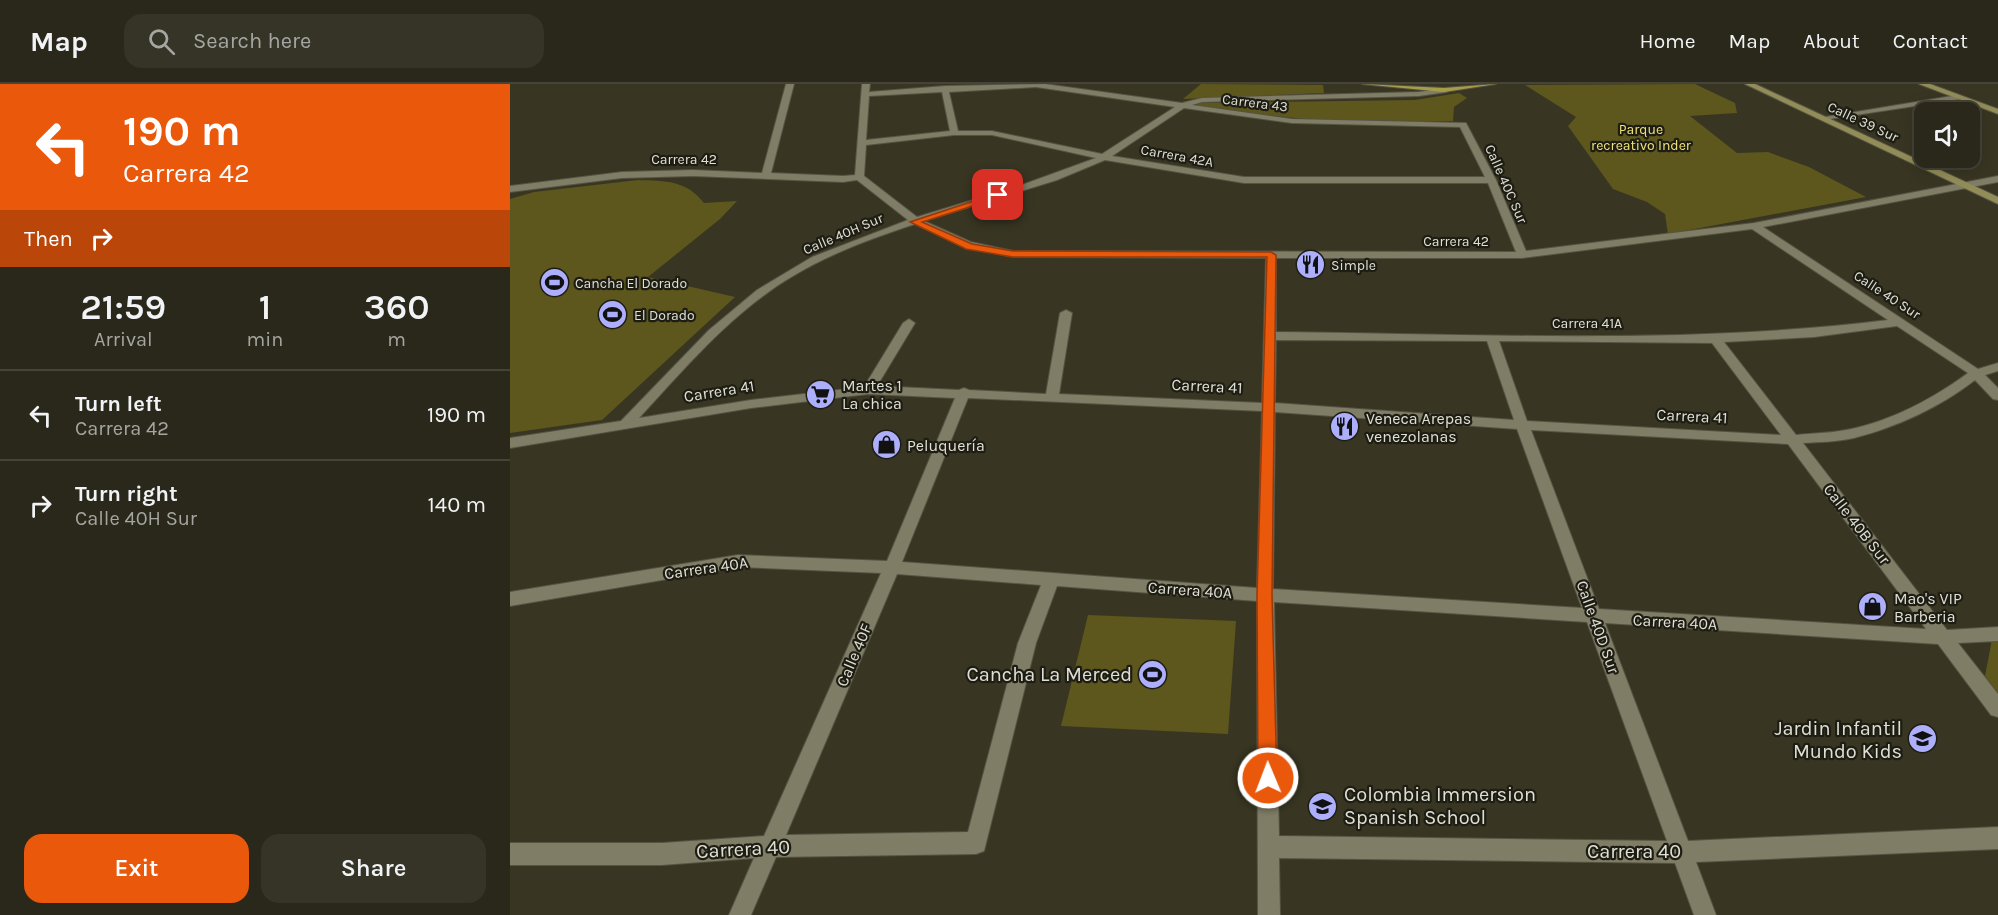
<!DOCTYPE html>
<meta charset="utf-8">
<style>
body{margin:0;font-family:Karla,sans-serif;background:#363427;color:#f1f3f6;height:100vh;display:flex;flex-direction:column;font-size:22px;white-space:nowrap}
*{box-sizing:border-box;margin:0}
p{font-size:20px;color:#a5a6a2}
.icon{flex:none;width:33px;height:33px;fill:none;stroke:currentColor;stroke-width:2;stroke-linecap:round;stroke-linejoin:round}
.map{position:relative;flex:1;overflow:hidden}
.drawer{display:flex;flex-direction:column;background:#2a281a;width:510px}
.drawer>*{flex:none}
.guide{background:#ea580c;color:#fff;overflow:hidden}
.buttons{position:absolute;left:1404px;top:18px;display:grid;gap:12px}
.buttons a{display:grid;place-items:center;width:66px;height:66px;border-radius:12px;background:#2a281a;box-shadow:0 3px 15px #0003,0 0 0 2px #464439;font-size:30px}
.pin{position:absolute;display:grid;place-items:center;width:51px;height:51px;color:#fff;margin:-26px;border-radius:12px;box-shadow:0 3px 9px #0006}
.me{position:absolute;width:66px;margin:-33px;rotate:359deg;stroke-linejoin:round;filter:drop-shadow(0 0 4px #0008)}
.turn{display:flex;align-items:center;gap:21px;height:126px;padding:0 24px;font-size:27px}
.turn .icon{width:78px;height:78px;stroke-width:2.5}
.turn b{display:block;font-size:42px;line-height:51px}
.then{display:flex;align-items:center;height:57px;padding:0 24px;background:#0003;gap:12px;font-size:22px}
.eta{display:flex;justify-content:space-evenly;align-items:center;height:102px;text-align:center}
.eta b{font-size:36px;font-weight:600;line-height:42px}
.primary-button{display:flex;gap:12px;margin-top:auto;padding:12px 24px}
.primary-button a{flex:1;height:69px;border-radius:18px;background:#ea580c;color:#fff;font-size:24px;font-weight:600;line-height:69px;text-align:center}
.primary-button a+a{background:#363427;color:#f1f3f6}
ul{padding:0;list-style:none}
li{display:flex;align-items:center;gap:18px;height:90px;padding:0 24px;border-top:2px solid #464439}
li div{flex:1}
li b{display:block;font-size:22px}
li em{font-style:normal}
header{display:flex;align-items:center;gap:36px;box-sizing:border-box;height:84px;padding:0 30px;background:#2a281a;border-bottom:2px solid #464439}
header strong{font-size:28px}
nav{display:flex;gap:33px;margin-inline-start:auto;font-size:21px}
.search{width:420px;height:54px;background:#363427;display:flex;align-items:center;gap:15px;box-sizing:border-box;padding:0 21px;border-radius:18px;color:#a5a6a2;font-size:22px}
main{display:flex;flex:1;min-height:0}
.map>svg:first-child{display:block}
.green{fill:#5d561d}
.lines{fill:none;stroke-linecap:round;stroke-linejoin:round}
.street-casing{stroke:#555342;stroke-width:2}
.secondary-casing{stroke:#555342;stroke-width:2}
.primary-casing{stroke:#555342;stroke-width:2}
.street{fill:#7f7d66;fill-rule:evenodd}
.secondary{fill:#928d58;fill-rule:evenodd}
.primary{fill:#a69d49;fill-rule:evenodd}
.route{fill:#ea580c;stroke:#983908;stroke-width:1.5}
.labels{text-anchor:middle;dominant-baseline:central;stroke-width:4.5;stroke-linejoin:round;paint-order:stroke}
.far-street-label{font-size:14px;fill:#e0dfd3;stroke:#1e1d14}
.far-park-label{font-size:14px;fill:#f1e379;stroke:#1e1d14}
.far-poi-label{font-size:14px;fill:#e0dfd3;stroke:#1e1d14;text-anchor:start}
.poi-label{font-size:16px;fill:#e0dfd3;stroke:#1e1d14;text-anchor:start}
.street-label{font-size:16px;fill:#e0dfd3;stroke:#1e1d14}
.near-poi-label{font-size:20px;fill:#e0dfd3;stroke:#1e1d14;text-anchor:end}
.near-street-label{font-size:20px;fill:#e0dfd3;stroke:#1e1d14}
</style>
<header>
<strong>Map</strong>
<div class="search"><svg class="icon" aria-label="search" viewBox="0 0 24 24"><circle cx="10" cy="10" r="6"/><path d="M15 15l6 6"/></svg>Search here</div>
<nav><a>Home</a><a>Map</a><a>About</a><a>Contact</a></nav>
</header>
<main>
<section class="drawer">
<div class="guide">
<div class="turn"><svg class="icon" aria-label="left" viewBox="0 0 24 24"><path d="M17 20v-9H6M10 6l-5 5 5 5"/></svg><div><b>190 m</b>Carrera 42</div></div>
<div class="then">Then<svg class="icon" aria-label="right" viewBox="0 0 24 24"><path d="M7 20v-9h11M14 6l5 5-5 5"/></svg></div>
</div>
<div class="eta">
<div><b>21:59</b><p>Arrival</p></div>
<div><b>1</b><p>min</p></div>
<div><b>360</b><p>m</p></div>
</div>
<ul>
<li><svg class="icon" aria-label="left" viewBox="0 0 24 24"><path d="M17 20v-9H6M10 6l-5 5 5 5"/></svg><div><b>Turn left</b><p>Carrera 42</p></div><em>190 m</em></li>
<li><svg class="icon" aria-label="right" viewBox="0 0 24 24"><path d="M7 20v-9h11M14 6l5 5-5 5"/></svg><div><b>Turn right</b><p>Calle 40H Sur</p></div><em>140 m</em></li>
</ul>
<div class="primary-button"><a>Exit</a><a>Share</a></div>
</section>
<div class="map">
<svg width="1488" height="831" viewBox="0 0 1488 831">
<rect width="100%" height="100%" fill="#383622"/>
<g class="green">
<path d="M691,0L813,1L814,9L673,15Z"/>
<path d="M1185,0L1225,19L1227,29L1180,32L1227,69L1258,68L1299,83L1356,113L1158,150L1155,130L1137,118L1103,105L1058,42L1066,33L1015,1Z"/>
<path d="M949,9L957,14L944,23L943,37H815L684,24L689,19L905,16Z"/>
<path d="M128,96C156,97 176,96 194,119L227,117L210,135L138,193L225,213L92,336L0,349V115L24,108Z"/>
<path d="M578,531L726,537L718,650L551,642Z"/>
<path d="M1483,550H1488V618L1473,603Z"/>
</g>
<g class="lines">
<defs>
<g id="street">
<path d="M276,0H284L261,89L333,92L345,91L352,0H360L359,8L435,2L535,0L672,19L692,14L909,8L934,4L937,8L909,12L692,18L682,21L782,35L956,39L986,96L1016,167L1244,139L1488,92V98L1253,143L1468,285L1488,279V287L1475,291L1488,304V316L1483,315L1465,296C1430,323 1387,343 1344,354C1327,358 1309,358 1293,359L1437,546L1488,543V557L1448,559L1488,610V633L1481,631L1428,560L1095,539L1178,757L1488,743V765L1186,778L1206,831H1184L1165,779L769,774L770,831H748L747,517L547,502L526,559L474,767L466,770L266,773L241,831H219L244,774L152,781H0V759H152L254,752L371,489L228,483L0,522V508L228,471L377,477L445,314L358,310L241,324L0,364V354L111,337L199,246L247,206L302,173L398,136L347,96L333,98L183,92L112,94L0,108V102L112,88L183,86L252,89ZM526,3L665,23L592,70L482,47H448L439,8ZM432,8L440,47L356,56L359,12ZM674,24L782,39L950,43L975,93H734L602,72ZM444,51H482L586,74L506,103L407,133L354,92L356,61ZM595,76L734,99H978L1006,168L503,167L461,158L414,137L547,96ZM405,140L454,163L503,173L756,174L752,319L549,310L562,229L556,226L550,229L536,310L459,306L454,304L449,306L367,302L405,239L399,235L393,239L354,303L241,316L129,334C176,283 223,227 283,192C321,169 363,154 405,140ZM1242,145L1378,236C1177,261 969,250 766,248V174H1012ZM1387,242L1458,289C1424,314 1383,336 1341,345C1324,349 1304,349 1286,351L1214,258L1304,253ZM766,256L977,257L1004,336L765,319ZM989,257L1202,259L1271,351L1017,337ZM458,314L752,327L747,504L392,478ZM765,328L1007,345L1072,524L763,505ZM1021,346L1278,360L1416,545L1089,525ZM387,490L531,501L508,559L458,748L276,751ZM764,518L1077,538L1157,757L769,752Z"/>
<path d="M1448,11L1451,15L1313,36L1309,34Z"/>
</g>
<g id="secondary">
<path d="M1235,0H1245L1488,113V120Z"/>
<path d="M1409,0H1420L1488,25V30Z"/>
</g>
<path id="primary" d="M852,0L934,4L986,0L934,8Z"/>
</defs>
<use href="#street" class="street-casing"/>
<use href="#secondary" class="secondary-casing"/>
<use href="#primary" class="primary-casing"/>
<use href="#street" class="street"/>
<use href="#secondary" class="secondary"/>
<use href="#primary" class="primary"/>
</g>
<path class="route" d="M488,109L491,113L412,138L462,160L503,167L761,168L766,171L762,511L767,694L764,701L758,703L751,701L748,694L747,511L757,173H503L456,165L400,138Z"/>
<defs>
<symbol id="restaurant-disc" viewBox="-11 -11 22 22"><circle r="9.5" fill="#adaffb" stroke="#1e1d14"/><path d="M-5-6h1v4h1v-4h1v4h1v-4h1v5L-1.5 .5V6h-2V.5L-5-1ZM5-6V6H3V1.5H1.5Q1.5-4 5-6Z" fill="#111"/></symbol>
<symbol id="stadium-disc" viewBox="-11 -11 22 22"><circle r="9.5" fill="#adaffb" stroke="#1e1d14"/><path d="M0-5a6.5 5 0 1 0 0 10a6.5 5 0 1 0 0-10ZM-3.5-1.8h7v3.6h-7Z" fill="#111"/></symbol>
<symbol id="supermarket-disc" viewBox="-11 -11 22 22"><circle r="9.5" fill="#adaffb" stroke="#1e1d14"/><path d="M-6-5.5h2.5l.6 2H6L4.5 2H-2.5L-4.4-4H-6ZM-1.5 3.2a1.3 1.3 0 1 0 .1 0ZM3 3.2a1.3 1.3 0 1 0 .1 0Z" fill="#111"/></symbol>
<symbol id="shop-disc" viewBox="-11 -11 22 22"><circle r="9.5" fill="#adaffb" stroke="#1e1d14"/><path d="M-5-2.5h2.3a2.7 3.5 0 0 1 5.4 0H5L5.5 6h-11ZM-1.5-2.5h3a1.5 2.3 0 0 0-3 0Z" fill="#111"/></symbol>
<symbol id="school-disc" viewBox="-11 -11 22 22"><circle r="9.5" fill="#adaffb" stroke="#1e1d14"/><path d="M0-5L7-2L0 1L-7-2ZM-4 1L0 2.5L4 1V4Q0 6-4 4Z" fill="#111"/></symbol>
</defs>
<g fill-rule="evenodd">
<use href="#restaurant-disc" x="784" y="164" width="33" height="33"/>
<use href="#stadium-disc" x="28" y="182" width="33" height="33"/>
<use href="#stadium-disc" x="86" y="214" width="33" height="33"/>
<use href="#supermarket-disc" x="294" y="294" width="33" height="33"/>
<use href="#restaurant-disc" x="818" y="326" width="33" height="33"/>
<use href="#shop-disc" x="360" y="344" width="33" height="33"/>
<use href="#shop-disc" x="1346" y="506" width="33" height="33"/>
<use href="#stadium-disc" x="626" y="574" width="33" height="33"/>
<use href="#school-disc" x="1396" y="638" width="33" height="33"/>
<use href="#school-disc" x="796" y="706" width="33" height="33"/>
</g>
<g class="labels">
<g class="far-street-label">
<text transform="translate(745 19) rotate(7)">Carrera 43</text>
<text transform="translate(1353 38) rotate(25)">Calle 39 Sur</text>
<text transform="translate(667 72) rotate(10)">Carrera 42A</text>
<text x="174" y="75">Carrera 42</text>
<text transform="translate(996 100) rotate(66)">Calle 40C Sur</text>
<text transform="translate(333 150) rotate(-23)">Calle 40H Sur</text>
<text x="946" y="157">Carrera 42</text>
<text transform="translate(1377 211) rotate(33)">Calle 40 Sur</text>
<text x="1077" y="239">Carrera 41A</text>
</g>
<g class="far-park-label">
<text x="1131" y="45">Parque<tspan x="1131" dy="16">recreativo Inder</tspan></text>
</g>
<g class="far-poi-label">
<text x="821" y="181">Simple</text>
<text x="65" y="199">Cancha El Dorado</text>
<text x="124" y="231">El Dorado</text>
</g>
<g class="poi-label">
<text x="332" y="301">Martes 1<tspan x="332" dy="18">La chica</tspan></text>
<text x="856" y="334">Veneca Arepas<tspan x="856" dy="18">venezolanas</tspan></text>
<text x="397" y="361">Peluquería</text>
<text x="1384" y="514">Mao's VIP<tspan x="1384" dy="18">Barberia</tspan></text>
</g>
<g class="street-label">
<text transform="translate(697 302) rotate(3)">Carrera 41</text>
<text transform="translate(209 307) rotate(-9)">Carrera 41</text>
<text transform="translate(1182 332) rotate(3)">Carrera 41</text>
<text transform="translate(1347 440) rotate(52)">Calle 40B Sur</text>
<text transform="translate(196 484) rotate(-8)">Carrera 40A</text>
<text transform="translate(680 506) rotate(4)">Carrera 40A</text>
<text transform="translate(1165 538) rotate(3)">Carrera 40A</text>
<text transform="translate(1088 543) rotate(70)">Calle 40D Sur</text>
<text transform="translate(344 571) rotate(-67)">Calle 40F</text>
</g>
<g class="near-poi-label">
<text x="622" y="590">Cancha La Merced</text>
<text x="1392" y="644">Jardin Infantil<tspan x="1392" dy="23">Mundo Kids</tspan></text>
<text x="834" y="710" text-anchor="start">Colombia Immersion<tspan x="834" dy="23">Spanish School</tspan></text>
</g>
<g class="near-street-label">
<text transform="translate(233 765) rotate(-3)">Carrera 40</text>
<text x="1124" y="767">Carrera 40</text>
</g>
</g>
</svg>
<div class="buttons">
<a><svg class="icon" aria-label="sound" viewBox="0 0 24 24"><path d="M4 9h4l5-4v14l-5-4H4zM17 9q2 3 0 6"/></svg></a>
</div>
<div class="pin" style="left:488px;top:111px;background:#d93025"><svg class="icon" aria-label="arrive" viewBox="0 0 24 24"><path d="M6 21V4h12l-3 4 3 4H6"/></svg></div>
<svg class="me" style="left:758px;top:694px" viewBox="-20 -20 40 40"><circle r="17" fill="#ea580c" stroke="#fff" stroke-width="3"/><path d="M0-11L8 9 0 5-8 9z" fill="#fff"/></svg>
</div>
</main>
